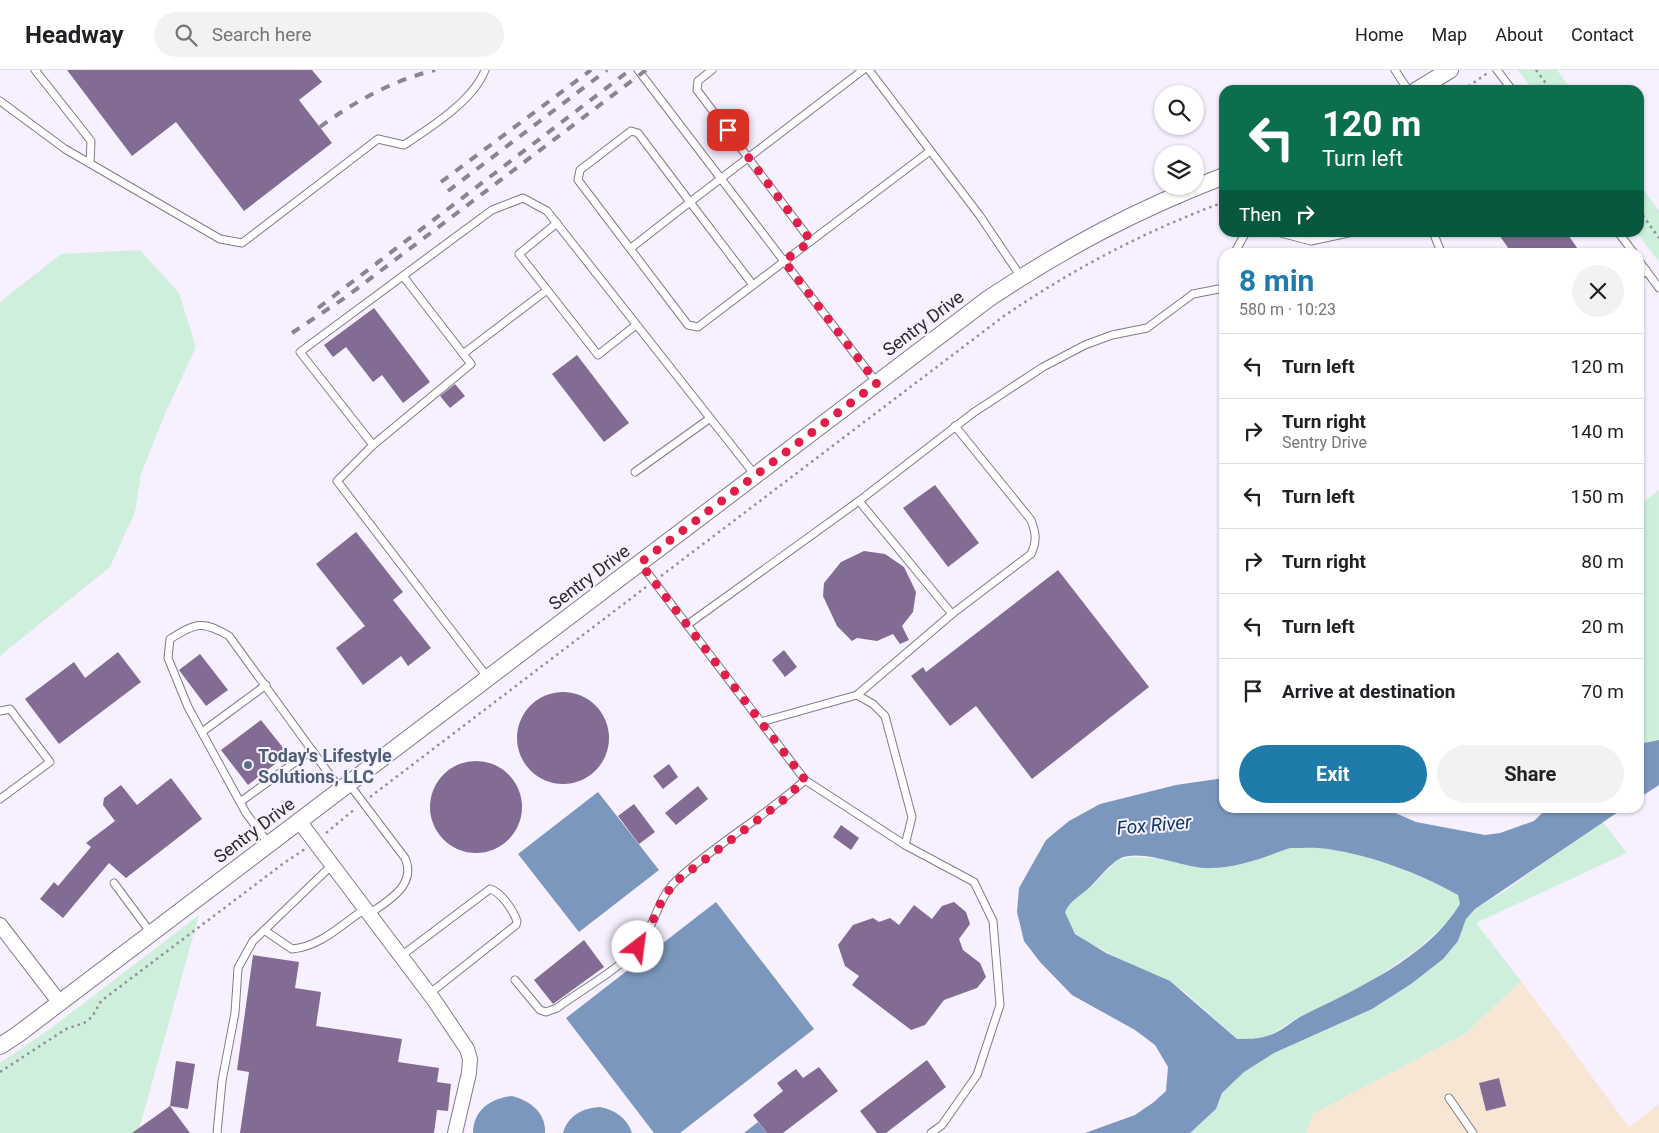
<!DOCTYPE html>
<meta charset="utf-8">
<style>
body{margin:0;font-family:Roboto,sans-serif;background:#f2f2f2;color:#202124;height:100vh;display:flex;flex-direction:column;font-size:19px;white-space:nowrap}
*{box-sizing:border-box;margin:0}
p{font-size:16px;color:#757577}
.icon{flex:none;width:28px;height:28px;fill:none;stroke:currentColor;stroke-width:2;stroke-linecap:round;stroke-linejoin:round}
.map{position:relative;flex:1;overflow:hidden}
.drawer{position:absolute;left:1219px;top:178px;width:425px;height:565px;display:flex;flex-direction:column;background:#fff;border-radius:15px;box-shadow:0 1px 4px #0004}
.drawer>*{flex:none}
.top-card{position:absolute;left:1219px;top:15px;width:425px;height:152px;border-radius:15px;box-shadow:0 1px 4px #0004;background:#0b6e4f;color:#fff;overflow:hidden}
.fabs{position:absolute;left:1154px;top:15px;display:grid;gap:10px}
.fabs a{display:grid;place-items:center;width:50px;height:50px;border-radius:50%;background:#fff;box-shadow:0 1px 4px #0004;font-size:25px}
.pin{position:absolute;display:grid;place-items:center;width:42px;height:42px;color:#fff;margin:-21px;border-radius:10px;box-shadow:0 2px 8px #0006}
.me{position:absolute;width:55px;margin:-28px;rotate:30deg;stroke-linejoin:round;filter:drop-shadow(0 0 4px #0008)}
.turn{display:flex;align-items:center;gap:18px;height:105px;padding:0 20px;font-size:22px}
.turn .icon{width:65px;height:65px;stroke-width:2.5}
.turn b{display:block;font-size:35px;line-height:42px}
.then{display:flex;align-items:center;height:48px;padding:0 20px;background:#0003;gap:10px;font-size:19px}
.round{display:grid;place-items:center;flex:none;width:52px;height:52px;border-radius:26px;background:#f2f2f2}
.headline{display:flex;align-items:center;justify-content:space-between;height:85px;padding:0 20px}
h1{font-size:30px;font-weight:700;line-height:38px;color:#1f7ba9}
.cta{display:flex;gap:10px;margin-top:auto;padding:10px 20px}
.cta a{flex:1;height:58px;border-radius:30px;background:#1f7ba9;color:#fff;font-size:20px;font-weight:700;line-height:58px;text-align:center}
.cta a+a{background:#f2f2f2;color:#202124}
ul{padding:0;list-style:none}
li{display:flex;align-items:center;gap:15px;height:65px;padding:0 20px;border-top:1px solid #e0e0e0}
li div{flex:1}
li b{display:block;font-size:19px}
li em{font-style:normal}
header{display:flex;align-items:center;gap:30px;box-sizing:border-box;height:70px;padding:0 25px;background:#fff;border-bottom:1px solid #e0e0e0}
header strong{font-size:24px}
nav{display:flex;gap:28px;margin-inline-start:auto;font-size:18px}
.search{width:350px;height:45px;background:#f2f2f2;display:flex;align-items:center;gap:12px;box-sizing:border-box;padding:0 18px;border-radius:28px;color:#757577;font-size:19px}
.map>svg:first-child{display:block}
.commercial{fill:#f8e6d5}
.green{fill:#cfefdd}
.water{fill:#7b97bd;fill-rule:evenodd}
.building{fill:#826c94}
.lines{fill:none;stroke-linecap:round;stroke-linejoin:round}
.service-casing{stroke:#827a8b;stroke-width:9}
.minor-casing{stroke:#827a8b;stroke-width:16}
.tertiary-casing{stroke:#827a8b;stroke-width:18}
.path{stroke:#948f9a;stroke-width:2.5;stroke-dasharray:2.5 4;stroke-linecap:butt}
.service{stroke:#fff;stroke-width:7}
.minor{stroke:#fff;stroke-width:14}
.tertiary{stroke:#fff;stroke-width:16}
.rail{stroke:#89848f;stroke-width:4;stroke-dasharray:9 9;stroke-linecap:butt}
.route{stroke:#e11d48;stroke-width:9;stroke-dasharray:0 16.2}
.service-dot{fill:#5c6f8a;stroke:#f7f0ff;stroke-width:2}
.labels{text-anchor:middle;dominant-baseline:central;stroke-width:4;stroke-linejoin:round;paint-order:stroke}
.street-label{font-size:18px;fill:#2d2a31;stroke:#f7f0ff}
.service-label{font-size:18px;font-weight:bold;fill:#4e5e75;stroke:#f7f0ff;text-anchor:start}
.water-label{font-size:19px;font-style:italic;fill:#103768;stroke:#f7f0ff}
</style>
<header>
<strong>Headway</strong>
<div class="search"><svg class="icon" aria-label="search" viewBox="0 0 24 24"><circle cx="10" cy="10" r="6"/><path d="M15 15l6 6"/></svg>Search here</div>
<nav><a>Home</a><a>Map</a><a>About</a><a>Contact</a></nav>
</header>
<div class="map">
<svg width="1659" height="1063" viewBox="0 0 1659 1063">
<rect width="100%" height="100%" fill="#f7f0ff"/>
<path class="commercial" d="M1521,911L1629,1057L1659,1034V1063H1306L1313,1044L1466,963Z"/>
<g class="green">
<path d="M1518,0H1557L1571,20H1533Z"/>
<path d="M1639,113L1659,141V192L1637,163Z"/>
<path d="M140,180L179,223L196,277L165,344L141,404L135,442L110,497L0,586V232L61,184Z"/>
<path d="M1659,420V670L1639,674V435Z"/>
<path d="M1602,751L1627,783L1476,853L1521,911L1466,963L1313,1044L1306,1063H1190L1216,1039L1222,1023L1243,1002L1274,983L1372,939L1411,914L1458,871L1466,849L1475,839L1506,820Z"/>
<path d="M1290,778C1302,778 1316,777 1328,779C1373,786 1419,803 1458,825L1460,834L1451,849L1419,878L1369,913L1292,951L1269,966L1249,969H1237L1184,921L1087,872L1075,863L1065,842L1071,830L1088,819L1119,789L1133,787L1247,793Z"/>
<path d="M199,845L138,1063H0V993L50,959Z"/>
</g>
<g class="water">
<path d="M1659,670V715L1639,728V674Z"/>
<path d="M1224,708V738H1384L1416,752L1485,765L1500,763L1534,751L1547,738H1624L1475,839L1466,849L1458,871L1443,889L1411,914L1372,939L1274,983L1244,1002L1222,1023L1216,1039L1190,1063H1085L1135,1045L1154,1032L1166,1021L1168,997L1155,975L1135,960L1072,925L1040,892L1024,871L1017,842L1019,818L1046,770L1069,751L1100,734L1176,715ZM1290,778C1302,778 1316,777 1328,779C1373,786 1419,803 1458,825L1460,834C1428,888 1354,920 1300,947C1290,953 1279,963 1267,966C1258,969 1247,969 1237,969L1170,911L1106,883L1075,864L1065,842C1071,829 1081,826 1091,816C1099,808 1109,795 1119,789C1140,778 1182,797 1205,798C1235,799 1262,788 1290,778Z"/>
<path d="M598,722L659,800L579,862L518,784Z"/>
<path d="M716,832L814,959L680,1063H654L566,948Z"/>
<path d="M512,1026C530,1031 546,1042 545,1063H473C473,1040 491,1028 512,1026Z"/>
<path d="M600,1037C615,1040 627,1048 632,1063H563C568,1045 583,1038 600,1037Z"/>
<path d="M758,1052L767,1063H744Z"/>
</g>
<g class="building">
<path d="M67,0H312L322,12L299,30L332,73L244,141L176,52L132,86Z"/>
<path d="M1497,162H1566L1580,182H1511Z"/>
<path d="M374,238L430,312L403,333L382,305L373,312L346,277L333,287L324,275Z"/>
<path d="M577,285L629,353L604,372L552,304Z"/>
<path d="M455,314L465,326L450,338L440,326Z"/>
<path d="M935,415L979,473L948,497L903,438Z"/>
<path d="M356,462L403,522L393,530L431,578L408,596L401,586L363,615L336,578L365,556L316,494Z"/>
<path d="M864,481L885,484L904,497L916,522L913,542L902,556L909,570L900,574L893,564L877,571L857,568L852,571L837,556L823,526L824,513L841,492Z"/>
<path d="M1058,500L1149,617L1032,709L976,636L950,656L911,606L923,597L926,602Z"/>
<path d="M784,580L797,597L785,607L772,590Z"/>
<path d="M118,582L141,612L59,674L25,629L74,592L85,608Z"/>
<path d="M200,584L228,620L206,636L179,600Z"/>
<circle cx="563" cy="668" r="46"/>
<path d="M261,650L288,684L248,715L221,680Z"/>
<circle cx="476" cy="737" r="46"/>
<path d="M669,694L678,707L663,719L653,706Z"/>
<path d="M171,708L202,749L126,808L109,793L63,848L40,829L54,812L58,816L91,777L86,773L115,751L103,735L104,728L121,715L137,735Z"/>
<path d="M698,716L708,729L676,755L665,743Z"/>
<path d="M634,734L655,762L639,774L618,746Z"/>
<path d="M841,755L859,768L851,780L833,767Z"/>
<path d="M954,832L966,842L970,854L959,869L963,880L980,893L986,907L977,918L944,930L925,955L911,960L852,915L859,906L845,896L838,875L853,855L873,848L879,852L890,848L899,855L914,835L932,849L942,836Z"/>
<path d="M584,870L604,897L553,934L534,910Z"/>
<path d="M253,885L299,892L295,918L321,922L316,956L402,969L398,992L439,998L437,1012L451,1014L448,1041L437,1040L434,1063H240L249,1002L237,1000Z"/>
<path d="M927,990L946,1017L886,1063H877L860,1041Z"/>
<path d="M176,991L195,994L188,1039L170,1036Z"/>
<path d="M819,997L838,1021L783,1063H767L753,1045L783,1021L777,1013L796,999L803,1008Z"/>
<path d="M1499,1008L1506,1036L1486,1041L1479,1013Z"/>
<path d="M170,1036L190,1063H132Z"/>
</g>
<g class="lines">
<defs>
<g id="service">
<path d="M35,0L91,71L90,93"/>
<path d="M638,0L877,313"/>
<path d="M712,0L698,11L697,20L811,171L698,257L688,255L578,110L580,100L631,61L638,63L690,132L863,0"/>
<path d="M869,0L980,146L1021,207"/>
<path d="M1395,0L1408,20"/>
<path d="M1497,0L1512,20"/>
<path d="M0,31L65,79L220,169L242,173L378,69L404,75C430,58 474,30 485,0"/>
<path d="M557,153L519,184L598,285L636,255"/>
<path d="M1277,162L1311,171L1353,162"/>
<path d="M1433,162L1441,182"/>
<path d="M1618,162L1633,182"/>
<path d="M811,171L930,81"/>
<path d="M631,178L690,132L753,215"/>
<path d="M1235,182L1246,162"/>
<path d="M1639,191L1659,218"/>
<path d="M1639,207L1646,200"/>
<path d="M463,284L547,220"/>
<path d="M373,375L471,294L403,206"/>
<path d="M635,402L709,349"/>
<path d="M859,431L952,544"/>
<path d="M687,555L859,431L973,343L1043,297L1085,275L1112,265L1147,258L1193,224L1224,218"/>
<path d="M488,608L337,411L373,375L300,282L492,140L523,128L547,141L755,405"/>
<path d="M857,625L952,544L1031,484C1037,471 1036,463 1031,450L955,356"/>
<path d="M0,641L10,639L50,692L0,729"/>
<path d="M761,652L857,625L873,634L885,646L912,747L905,775"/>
<path d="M202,662L266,615"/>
<path d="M805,710L905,775L974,812L993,851L1000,935L977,1005L942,1055L931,1063"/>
<path d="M349,714L405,788C417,815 388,831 369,844"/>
<path d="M240,732L312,680"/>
<path d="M269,774L246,743L188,637L168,588L170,569C196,553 202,550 229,566L340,719"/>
<path d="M114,813L151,863"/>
<path d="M264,860L292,879C320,877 342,854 365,839"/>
<path d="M401,886L490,819C501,822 513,840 517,851L516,855L429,924"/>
<path d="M515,910L540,940L546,942L557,938C581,920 620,899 639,876C655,856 657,829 676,811C715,774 765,747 805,710L640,493"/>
<path d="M1449,1028L1473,1063"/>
<path d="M217,1063L222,1011L235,943L238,898L253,871L332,795"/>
</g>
<g id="minor">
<path d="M299,751L434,930L467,979L470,989L469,1003L455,1063"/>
<path d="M0,855L60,933"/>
</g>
<g id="tertiary">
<path d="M1417,20L1450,0"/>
<path d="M0,976L17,965L988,229C1066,177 1136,140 1224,106"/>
</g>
</defs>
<use href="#service" class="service-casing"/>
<use href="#minor" class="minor-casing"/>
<use href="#tertiary" class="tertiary-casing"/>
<g class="path">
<path d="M1536,0L1551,20"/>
<path d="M1463,20L1489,2"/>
<path d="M1639,140L1659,168"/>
<path d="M661,506L1004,246C1073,199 1145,161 1224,132"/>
<path d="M370,727L646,517"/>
<path d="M326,763L356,738"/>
<path d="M0,1002L66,959L84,953L92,947L101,931L284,793L305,779"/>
</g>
<use href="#service" class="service"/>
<use href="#minor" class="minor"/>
<use href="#tertiary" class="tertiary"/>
<g class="rail">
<path d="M320,57C355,31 392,11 435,0"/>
<path d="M441,112L591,0"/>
<path d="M448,121L607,0"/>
<path d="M318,238L630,0"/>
<path d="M292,263L346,227L646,0"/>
</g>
</g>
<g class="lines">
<path class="route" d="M638,877L647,864L662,830L675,812L780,733L805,710L640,493L877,313L784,191L811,171L728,60"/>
</g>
<circle class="service-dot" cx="248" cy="695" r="5"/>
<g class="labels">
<g class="street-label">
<text transform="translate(923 253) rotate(-37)">Sentry Drive</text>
<text transform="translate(589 507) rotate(-37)">Sentry Drive</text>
<text transform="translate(254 760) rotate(-37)">Sentry Drive</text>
</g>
<g class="service-label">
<text x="258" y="685">Today's Lifestyle<tspan x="258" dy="21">Solutions, LLC</tspan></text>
</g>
<g class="water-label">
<text transform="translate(1154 755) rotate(-5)">Fox River</text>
</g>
</g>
</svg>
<div class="fabs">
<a><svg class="icon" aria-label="search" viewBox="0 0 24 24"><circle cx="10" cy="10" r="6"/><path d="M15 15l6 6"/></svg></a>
<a><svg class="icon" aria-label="layers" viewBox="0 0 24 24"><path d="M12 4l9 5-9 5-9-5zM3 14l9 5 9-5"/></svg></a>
</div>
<div class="pin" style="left:728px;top:60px;background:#d93025"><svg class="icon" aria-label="arrive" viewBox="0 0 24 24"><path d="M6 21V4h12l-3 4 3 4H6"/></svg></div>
<svg class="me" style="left:638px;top:877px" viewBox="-20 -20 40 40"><circle r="19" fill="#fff"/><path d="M0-13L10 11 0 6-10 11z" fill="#e11d48"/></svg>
<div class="top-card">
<div class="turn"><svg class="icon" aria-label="left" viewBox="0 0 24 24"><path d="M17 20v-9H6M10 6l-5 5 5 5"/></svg><div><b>120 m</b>Turn left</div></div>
<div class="then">Then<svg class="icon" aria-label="right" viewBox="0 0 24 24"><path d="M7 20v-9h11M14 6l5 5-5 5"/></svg></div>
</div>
<section class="drawer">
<div class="headline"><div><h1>8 min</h1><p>580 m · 10:23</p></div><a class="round"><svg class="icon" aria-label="close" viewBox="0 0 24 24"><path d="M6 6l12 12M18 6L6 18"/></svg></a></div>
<ul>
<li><svg class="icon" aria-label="left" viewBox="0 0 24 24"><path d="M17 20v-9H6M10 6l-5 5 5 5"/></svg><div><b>Turn left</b></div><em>120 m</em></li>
<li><svg class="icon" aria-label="right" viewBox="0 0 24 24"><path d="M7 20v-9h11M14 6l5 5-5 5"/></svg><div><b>Turn right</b><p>Sentry Drive</p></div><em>140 m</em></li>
<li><svg class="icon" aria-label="left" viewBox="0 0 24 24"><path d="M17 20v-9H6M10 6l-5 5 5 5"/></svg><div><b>Turn left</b></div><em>150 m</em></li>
<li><svg class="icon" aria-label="right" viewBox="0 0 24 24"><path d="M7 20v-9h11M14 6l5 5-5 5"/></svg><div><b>Turn right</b></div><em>80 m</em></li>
<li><svg class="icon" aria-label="left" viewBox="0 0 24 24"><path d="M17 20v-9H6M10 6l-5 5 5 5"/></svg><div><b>Turn left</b></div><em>20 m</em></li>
<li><svg class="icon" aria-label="arrive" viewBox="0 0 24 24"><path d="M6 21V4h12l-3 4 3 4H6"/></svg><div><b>Arrive at destination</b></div><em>70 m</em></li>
</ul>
<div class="cta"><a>Exit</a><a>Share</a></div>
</section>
</div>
